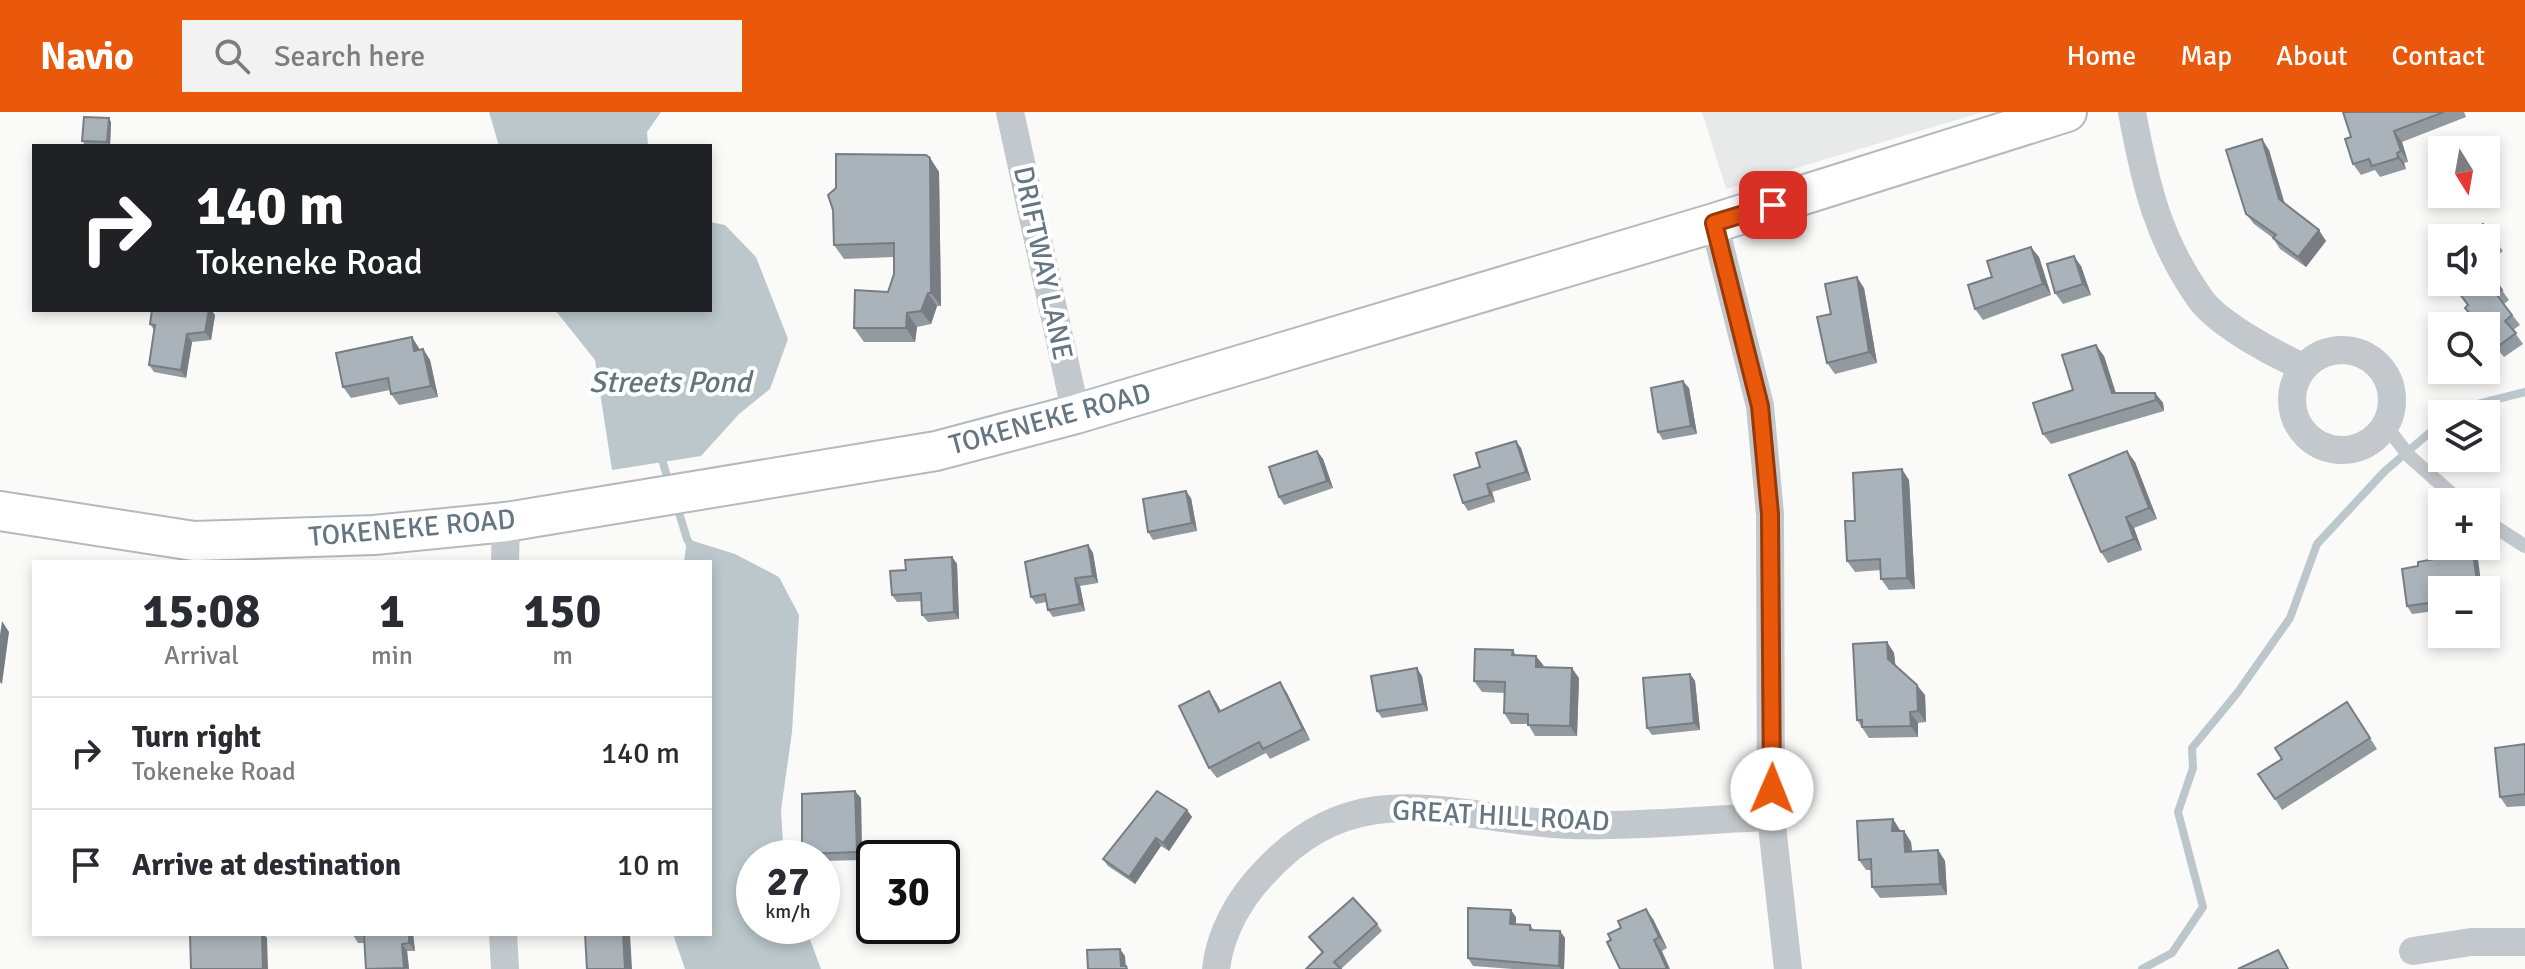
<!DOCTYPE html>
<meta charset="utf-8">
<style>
body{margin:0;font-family:Signika,sans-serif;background:#f2f2f3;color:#2b2b33;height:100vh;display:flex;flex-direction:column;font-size:30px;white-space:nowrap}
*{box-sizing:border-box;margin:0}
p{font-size:26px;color:#7c7c81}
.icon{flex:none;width:44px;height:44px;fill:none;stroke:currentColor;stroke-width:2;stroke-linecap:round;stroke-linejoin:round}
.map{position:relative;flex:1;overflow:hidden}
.panel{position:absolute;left:32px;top:448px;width:680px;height:376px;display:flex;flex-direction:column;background:#fff;border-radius:0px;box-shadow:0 4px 12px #0003}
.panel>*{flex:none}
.top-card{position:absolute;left:32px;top:32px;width:680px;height:168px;border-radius:0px;box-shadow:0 4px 12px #0003;background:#202124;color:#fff;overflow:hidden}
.needle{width:52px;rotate:169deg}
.buttons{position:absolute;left:2428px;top:24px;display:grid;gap:16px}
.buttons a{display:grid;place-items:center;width:72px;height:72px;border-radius:0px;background:#fff;box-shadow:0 4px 12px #0003;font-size:40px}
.speed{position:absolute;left:736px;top:728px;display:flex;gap:16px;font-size:40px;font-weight:700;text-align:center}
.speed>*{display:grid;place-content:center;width:104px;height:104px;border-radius:50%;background:#fff;box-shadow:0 4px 12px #0003;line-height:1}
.speed small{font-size:20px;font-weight:400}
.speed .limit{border:4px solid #111;border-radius:12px;background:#fff;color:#111}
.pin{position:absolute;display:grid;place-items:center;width:68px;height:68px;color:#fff;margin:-34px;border-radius:16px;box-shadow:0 4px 12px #0006}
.me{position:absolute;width:88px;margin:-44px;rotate:1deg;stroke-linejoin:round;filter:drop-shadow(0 0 6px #0008)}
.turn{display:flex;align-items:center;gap:28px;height:168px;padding:0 32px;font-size:36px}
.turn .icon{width:104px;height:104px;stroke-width:2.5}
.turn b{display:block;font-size:56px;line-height:68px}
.eta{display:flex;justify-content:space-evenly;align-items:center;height:136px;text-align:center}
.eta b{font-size:48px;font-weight:700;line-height:56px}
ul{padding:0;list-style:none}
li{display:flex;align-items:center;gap:24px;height:112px;padding:0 32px;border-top:2px solid #e1e1e2}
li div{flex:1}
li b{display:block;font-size:30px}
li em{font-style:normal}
header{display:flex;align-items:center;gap:48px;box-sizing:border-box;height:112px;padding:0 40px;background:#ea580c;color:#fff}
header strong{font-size:38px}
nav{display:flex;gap:44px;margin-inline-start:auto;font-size:28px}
.search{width:560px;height:72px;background:#f2f2f3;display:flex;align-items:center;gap:20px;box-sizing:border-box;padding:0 28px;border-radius:0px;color:#7c7c81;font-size:30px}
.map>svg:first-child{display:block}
.built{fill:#e8e9e9}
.water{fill:#bbc7cb}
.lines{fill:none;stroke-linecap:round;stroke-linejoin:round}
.stream{stroke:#bbc7cb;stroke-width:8}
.secondary-casing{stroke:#b3babf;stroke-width:42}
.lane{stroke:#c3c8cc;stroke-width:14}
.street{stroke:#c3c8cc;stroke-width:28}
.secondary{stroke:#fff;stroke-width:38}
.wall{fill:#929a9f}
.shaded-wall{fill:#777d82}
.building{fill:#aab3b9;stroke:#777d82;stroke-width:2}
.route-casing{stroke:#983908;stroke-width:20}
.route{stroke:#ea580c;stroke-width:14}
.labels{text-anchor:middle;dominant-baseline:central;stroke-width:8;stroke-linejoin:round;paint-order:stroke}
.street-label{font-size:28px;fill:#657683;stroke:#fff}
.water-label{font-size:30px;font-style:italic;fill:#60757c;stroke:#fff}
</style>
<header>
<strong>Navio</strong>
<div class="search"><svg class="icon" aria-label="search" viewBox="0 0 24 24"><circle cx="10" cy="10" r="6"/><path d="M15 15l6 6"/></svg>Search here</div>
<nav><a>Home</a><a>Map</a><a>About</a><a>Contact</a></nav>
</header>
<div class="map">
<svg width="2525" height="857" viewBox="0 0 2525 857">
<rect width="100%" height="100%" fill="#fafaf8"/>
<path class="built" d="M1702,0H1983L1726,77Z"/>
<g class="water">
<path d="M489,0H661L647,20L648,34H499Z"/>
<path d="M710,110L725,113L756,145L788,227L770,277L739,302L701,344L612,358L595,248L555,198H710Z"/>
<path d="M687,427L735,442L779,465L799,503L792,620L781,698L784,746H754V814H805L821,857H685L673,822H710V450H684Z"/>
</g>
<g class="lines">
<g class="stream">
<path d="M2452,302L2458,297L2525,280"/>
<path d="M660,341L670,374"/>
<path d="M676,391L687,427L700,450"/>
<path d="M2142,857L2172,841L2203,795L2178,700L2193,656L2192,636L2238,580L2290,506L2317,432L2385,359L2442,310"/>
</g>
<defs>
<path id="secondary" d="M0,399L194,429L374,423L506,410L936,339L1076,302L1714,111L2067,0"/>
</defs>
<use href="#secondary" class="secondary-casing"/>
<g class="lane">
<path d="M2385,313L2410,345L2461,390"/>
<path d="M2486,409L2525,434"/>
</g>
<g class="street">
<path d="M1010,0L1076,302"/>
<path d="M2132,0C2145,71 2158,128 2201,188C2220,213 2274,242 2303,255"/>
<path d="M1714,111L1760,294L1770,402L1771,705"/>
<circle cx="2342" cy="288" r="50"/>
<path d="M505,450L506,410"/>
<path d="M503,822L505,857"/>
<path d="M2413,839L2471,830H2525"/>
<path d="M1216,857C1220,821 1239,787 1264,761C1359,657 1452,708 1571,713C1637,715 1705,707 1771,705L1788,857"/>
</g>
<use href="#secondary" class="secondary"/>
</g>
<g class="wall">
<path d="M2343,0H2464L2466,5L2402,30L2408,50L2404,51L2406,57L2380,65L2375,58L2361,63L2353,52L2351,25Z"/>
<path d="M111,10L110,34L85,33L82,29Z"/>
<path d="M2269,38L2285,92L2326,129L2306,155L2280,137L2273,126L2254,112L2246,102Z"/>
<path d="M930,46L939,60L941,194H937L931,212L917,215L915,230H864L854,216L888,180L894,162V145L844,147L834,133Z"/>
<path d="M2483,112L2503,139L2486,153V126Z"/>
<path d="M2039,145L2051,183L1983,208L1975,197L1992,165Z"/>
<path d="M2081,154L2091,183L2063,192L2055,181Z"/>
<path d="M2486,156L2509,188L2504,192L2520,213L2513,218L2523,232L2504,245L2486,223V214H2478L2465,196L2468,193Z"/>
<path d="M1864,176L1877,251L1835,262L1827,251L1831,202Z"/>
<path d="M152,198H211L215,203L211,228L192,230L186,266L154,260L149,253L154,218L150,212Z"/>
<path d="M419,236V238L423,237L430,248L438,285L399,293L391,282L390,278L351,286L343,275Z"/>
<path d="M2104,244L2116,281H2155L2163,291L2164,299L2051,332L2043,322L2073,278Z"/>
<path d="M1689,276L1697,322L1663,328L1658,320Z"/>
<path d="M1521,336L1531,368L1492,380L1495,390L1468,399L1463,391L1480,355Z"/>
<path d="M1317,339L1323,347L1333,376L1284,393L1279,385Z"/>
<path d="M2135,350L2157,407L2134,416L2142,438L2108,451L2101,440Z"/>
<path d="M1909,368L1915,477L1889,478L1881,467V458L1855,460L1847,449L1855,409Z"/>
<path d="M1191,386L1197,419L1153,428L1148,420Z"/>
<path d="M1088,433L1093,441L1098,471L1080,474L1085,499L1053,505L1048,498L1046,490L1036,492L1031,485Z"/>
<path d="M952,445L957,452L959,507L928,510L922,503L921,489L897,490L892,483L906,458Z"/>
<path d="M2478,447L2442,478V498L2412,502L2407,494Z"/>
<path d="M1887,530L1894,541L1895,554L1925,583L1926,610L1918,611V625L1869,626L1857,608Z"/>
<path d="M1513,538L1516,543L1544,555L1579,566L1577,624H1535L1528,612H1511L1504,601L1505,581L1482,580L1474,569Z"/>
<path d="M1690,562L1695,569L1700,618L1652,623L1647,616Z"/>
<path d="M1422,564L1428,599L1382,606L1377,599Z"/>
<path d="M1287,581L1310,628L1270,647L1266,641L1217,666L1209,656L1216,590L1221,599Z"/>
<path d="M2347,590L2377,637L2282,698L2275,687L2282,647Z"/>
<path d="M2525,632V694L2507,695L2500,685Z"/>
<path d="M861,686L862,748L822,749V746H806L802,742Z"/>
<path d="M1187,698L1192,705L1169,739L1161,734L1135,772L1108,754L1103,747Z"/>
<path d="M1893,707L1900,719H1904L1911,730L1912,740L1938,738L1945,749L1947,783L1880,786L1872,775L1871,758H1866L1859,748Z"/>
<path d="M1516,805V812L1530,813L1534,818L1560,819L1565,826L1564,857H1513L1473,854L1468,846Z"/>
<path d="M1653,807L1667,836L1662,839L1611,828Z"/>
<path d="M1377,812L1382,819L1341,857L1322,841L1309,825Z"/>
<path d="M413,822L415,839H407L409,857H366L364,831H358L353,823Z"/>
</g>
<g class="shaded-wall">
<path d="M109,6L111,10L110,34L107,30Z"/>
<path d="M2394,19L2402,30L2408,50L2401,39Z"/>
<path d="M2262,27L2269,38L2286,98L2279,87Z"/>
<path d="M2397,41L2404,51L2406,57L2398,46Z"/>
<path d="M930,46L939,60L941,194L931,181Z"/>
<path d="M2319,118L2326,129L2306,155L2298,145Z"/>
<path d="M2031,135L2039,145L2051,183L2043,172Z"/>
<path d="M2074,144L2081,154L2091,183L2083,172Z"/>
<path d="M1857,165L1864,176L1877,251L1869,240Z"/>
<path d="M928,181L937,194L931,212L921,199Z"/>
<path d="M209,198H211L215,203L211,228L205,220Z"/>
<path d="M907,201L917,215L915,230L906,216Z"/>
<path d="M187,222L192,230L186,266L181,258Z"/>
<path d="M412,225L419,236L422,249L414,239Z"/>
<path d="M2096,233L2104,244L2119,292L2112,281Z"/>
<path d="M423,237L430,248L438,285L431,274Z"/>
<path d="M1683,269L1689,276L1697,322L1691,314Z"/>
<path d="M2155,281L2163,291L2164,299L2156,288Z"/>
<path d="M1516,329L1521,336L1531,368L1526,360Z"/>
<path d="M1317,339L1323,347L1333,376L1327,369Z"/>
<path d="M2127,339L2135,350L2157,407L2149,396Z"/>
<path d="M1902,357L1909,368L1915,477L1907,466Z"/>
<path d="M1487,372L1492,380L1495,390L1490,383Z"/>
<path d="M1186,379L1191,386L1197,419L1192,411Z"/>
<path d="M2126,405L2134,416L2142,438L2134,427Z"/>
<path d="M1088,433L1093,441L1098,471L1093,464Z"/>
<path d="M2473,440L2478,447L2482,478H2478Z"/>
<path d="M952,445L957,452L959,507L954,500Z"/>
<path d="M1075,466L1080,474L1085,499L1080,492Z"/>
<path d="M2,509L9,520L2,572L0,570V523Z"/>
<path d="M1887,530L1894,541L1896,558L1888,547Z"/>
<path d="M1536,544L1544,554L1536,555Z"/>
<path d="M1417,556L1422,564L1428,599L1423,592Z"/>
<path d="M1572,556L1579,566L1577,624L1570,614Z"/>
<path d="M1690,562L1695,569L1700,618L1694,611Z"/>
<path d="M1280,570L1287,581L1310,628L1303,617Z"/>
<path d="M1917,573L1925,583L1926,610L1918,599Z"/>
<path d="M1209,579L1216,590L1227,611L1219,600Z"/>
<path d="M1910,600L1918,611V625L1911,614Z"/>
<path d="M855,679L861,686L862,748L857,740Z"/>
<path d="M1187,698L1192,705L1169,739L1163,731Z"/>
<path d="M1893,707L1900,718V730L1892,719Z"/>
<path d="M1904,719L1911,730L1913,751L1905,740Z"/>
<path d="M1156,726L1161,734L1135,772L1129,765Z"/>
<path d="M1938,738L1945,749L1947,783L1940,772Z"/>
<path d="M1646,797L1653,807L1667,836L1659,825Z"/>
<path d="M1511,798L1516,805L1515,819L1510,812Z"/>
<path d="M1560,819L1565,826L1564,857H1561L1559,854Z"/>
<path d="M262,822H264L267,826L268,857H263Z"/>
<path d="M409,822H413L415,839L409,831Z"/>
<path d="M623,822H630L632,857H625Z"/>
<path d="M1654,828L1662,839L1670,857H1667Z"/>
<path d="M402,832L407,839L409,857L404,856Z"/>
<path d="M1120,837L1125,844L1126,857L1121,854Z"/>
</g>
<g class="building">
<path d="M2343,0H2444L2394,19L2401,39L2397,41L2398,46L2372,54L2369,47L2353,52L2345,27L2351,25Z"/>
<path d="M84,5L109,6L107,30L82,29Z"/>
<path d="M2262,27L2279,87L2319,118L2298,145L2273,126L2276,123L2246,102L2226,38Z"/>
<path d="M836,42L926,43L930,46L931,181H928L921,199L907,201L906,216H854L855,178L888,180L894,162V131L834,133L833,98L828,83L836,76Z"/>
<path d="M2483,112L2496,129L2486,137V126H2464Z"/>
<path d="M2031,135L2043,172L1975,197L1968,173L1992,165L1987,149Z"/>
<path d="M2442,142V157L2435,148Z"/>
<path d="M2074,144L2083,172L2055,181L2047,152Z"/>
<path d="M2486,156L2502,178L2496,182L2512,203L2505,209L2516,221L2497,235L2486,221V214H2480L2465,196L2468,193L2451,170H2486Z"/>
<path d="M1857,165L1869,240L1827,251L1817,205L1831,202L1825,172Z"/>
<path d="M152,198H209L205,220L187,222L181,258L149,253L155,213L150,212Z"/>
<path d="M412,225L414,239L423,237L431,274L391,282L388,266L343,275L336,241Z"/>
<path d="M2096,233L2112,281H2155L2156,288L2043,322L2033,291L2073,278L2062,243Z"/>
<path d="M1683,269L1691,314L1658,320L1651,276Z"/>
<path d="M1516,329L1526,360L1487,372L1490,383L1463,391L1454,363L1480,355L1476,341Z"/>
<path d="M1317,339L1327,369L1279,385L1269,355Z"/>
<path d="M2127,339L2149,396L2126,405L2134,427L2101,440L2069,363Z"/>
<path d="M1902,357L1907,466L1881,467L1880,447L1847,449L1845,409H1855L1853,361Z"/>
<path d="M1186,379L1192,411L1148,420L1143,387Z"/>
<path d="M1088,433L1093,464L1075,466L1080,492L1048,498L1045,482L1031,485L1025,450Z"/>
<path d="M2473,440L2478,478H2442V489L2407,494L2402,457L2418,454V450Z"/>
<path d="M952,445L954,500L922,503L921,481L892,483L890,459L906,458L905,448Z"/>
<path d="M1887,530L1888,547L1917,573L1918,599L1910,600L1911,614L1862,615V608H1857L1853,532Z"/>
<path d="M1475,537L1513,538L1512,543L1536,544V555L1572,556L1570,614L1528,613V602L1504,601L1505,570L1474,569Z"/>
<path d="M1417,556L1423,592L1377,599L1371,564Z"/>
<path d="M1690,562L1694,611L1647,616L1643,566Z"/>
<path d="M1280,570L1303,617L1263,637L1259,630L1209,656L1179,594L1209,579L1219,600Z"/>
<path d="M2347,590L2370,626L2275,687L2258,662L2282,647L2275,636Z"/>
<path d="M2525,632V682L2500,685L2495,636Z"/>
<path d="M855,679L857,740L802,742V682Z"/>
<path d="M1157,679L1187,698L1163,731L1156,726L1129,765L1103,747Z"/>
<path d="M1893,707L1892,719H1904L1905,740L1938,738L1940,772L1872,775L1871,747L1859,748L1857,709Z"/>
<path d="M1353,786L1377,812L1334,850L1341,857H1306L1323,840L1309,825Z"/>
<path d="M1468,796L1511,798L1510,812L1530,813V818L1560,819L1559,854L1468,846Z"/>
<path d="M1646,797L1659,825L1654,828L1667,857H1620L1607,830L1611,828L1608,822L1621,816L1618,809Z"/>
<path d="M190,822H262L263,857H191Z"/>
<path d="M352,822H409V831L402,832L404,856L366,857L364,823H353Z"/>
<path d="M585,822H623L625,857H587Z"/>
<path d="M1120,837L1121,854H1126L1127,857H1088L1087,838Z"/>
<path d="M2278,838L2288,857H2238Z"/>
</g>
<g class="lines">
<defs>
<path id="route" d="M1772,677L1770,402L1760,294L1714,111L1773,93"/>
</defs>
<use href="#route" class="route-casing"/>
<use href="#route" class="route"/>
</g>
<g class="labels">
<g class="street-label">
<text transform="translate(1043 151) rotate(78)">DRIFTWAY LANE</text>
<text transform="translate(1050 307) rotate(-15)">TOKENEKE ROAD</text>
<text transform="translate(412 416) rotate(-5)">TOKENEKE ROAD</text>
<text transform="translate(1501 704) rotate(3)">GREAT HILL ROAD</text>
</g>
<g class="water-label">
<text x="670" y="270">Streets Pond</text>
</g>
</g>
</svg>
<div class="buttons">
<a><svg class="needle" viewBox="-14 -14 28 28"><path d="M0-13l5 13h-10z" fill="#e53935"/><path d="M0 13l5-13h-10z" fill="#7c7c81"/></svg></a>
<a><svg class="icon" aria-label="sound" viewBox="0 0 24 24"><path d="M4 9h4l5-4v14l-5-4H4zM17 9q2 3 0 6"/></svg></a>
<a><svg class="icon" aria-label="search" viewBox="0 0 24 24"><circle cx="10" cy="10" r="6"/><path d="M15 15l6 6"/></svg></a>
<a><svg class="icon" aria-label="layers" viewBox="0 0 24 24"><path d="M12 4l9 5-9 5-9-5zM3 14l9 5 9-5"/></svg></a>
<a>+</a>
<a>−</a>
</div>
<div class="speed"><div>27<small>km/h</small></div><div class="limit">30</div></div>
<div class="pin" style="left:1773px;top:93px;background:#d93025"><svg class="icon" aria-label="arrive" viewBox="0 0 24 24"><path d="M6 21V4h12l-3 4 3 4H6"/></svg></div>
<svg class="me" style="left:1772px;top:677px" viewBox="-20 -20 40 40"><circle r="19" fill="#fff"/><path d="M0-13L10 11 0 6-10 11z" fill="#ea580c"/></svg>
<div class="top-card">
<div class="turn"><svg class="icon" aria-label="right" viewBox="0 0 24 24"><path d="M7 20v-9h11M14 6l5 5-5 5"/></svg><div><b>140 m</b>Tokeneke Road</div></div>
</div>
<section class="panel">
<div class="eta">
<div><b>15:08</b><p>Arrival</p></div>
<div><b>1</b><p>min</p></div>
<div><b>150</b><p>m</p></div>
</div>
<ul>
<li><svg class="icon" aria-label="right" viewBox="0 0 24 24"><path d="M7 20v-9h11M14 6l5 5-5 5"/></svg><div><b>Turn right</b><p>Tokeneke Road</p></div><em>140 m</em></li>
<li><svg class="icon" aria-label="arrive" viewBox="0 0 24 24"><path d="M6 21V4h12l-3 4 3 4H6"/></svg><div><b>Arrive at destination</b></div><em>10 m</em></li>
</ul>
</section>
</div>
